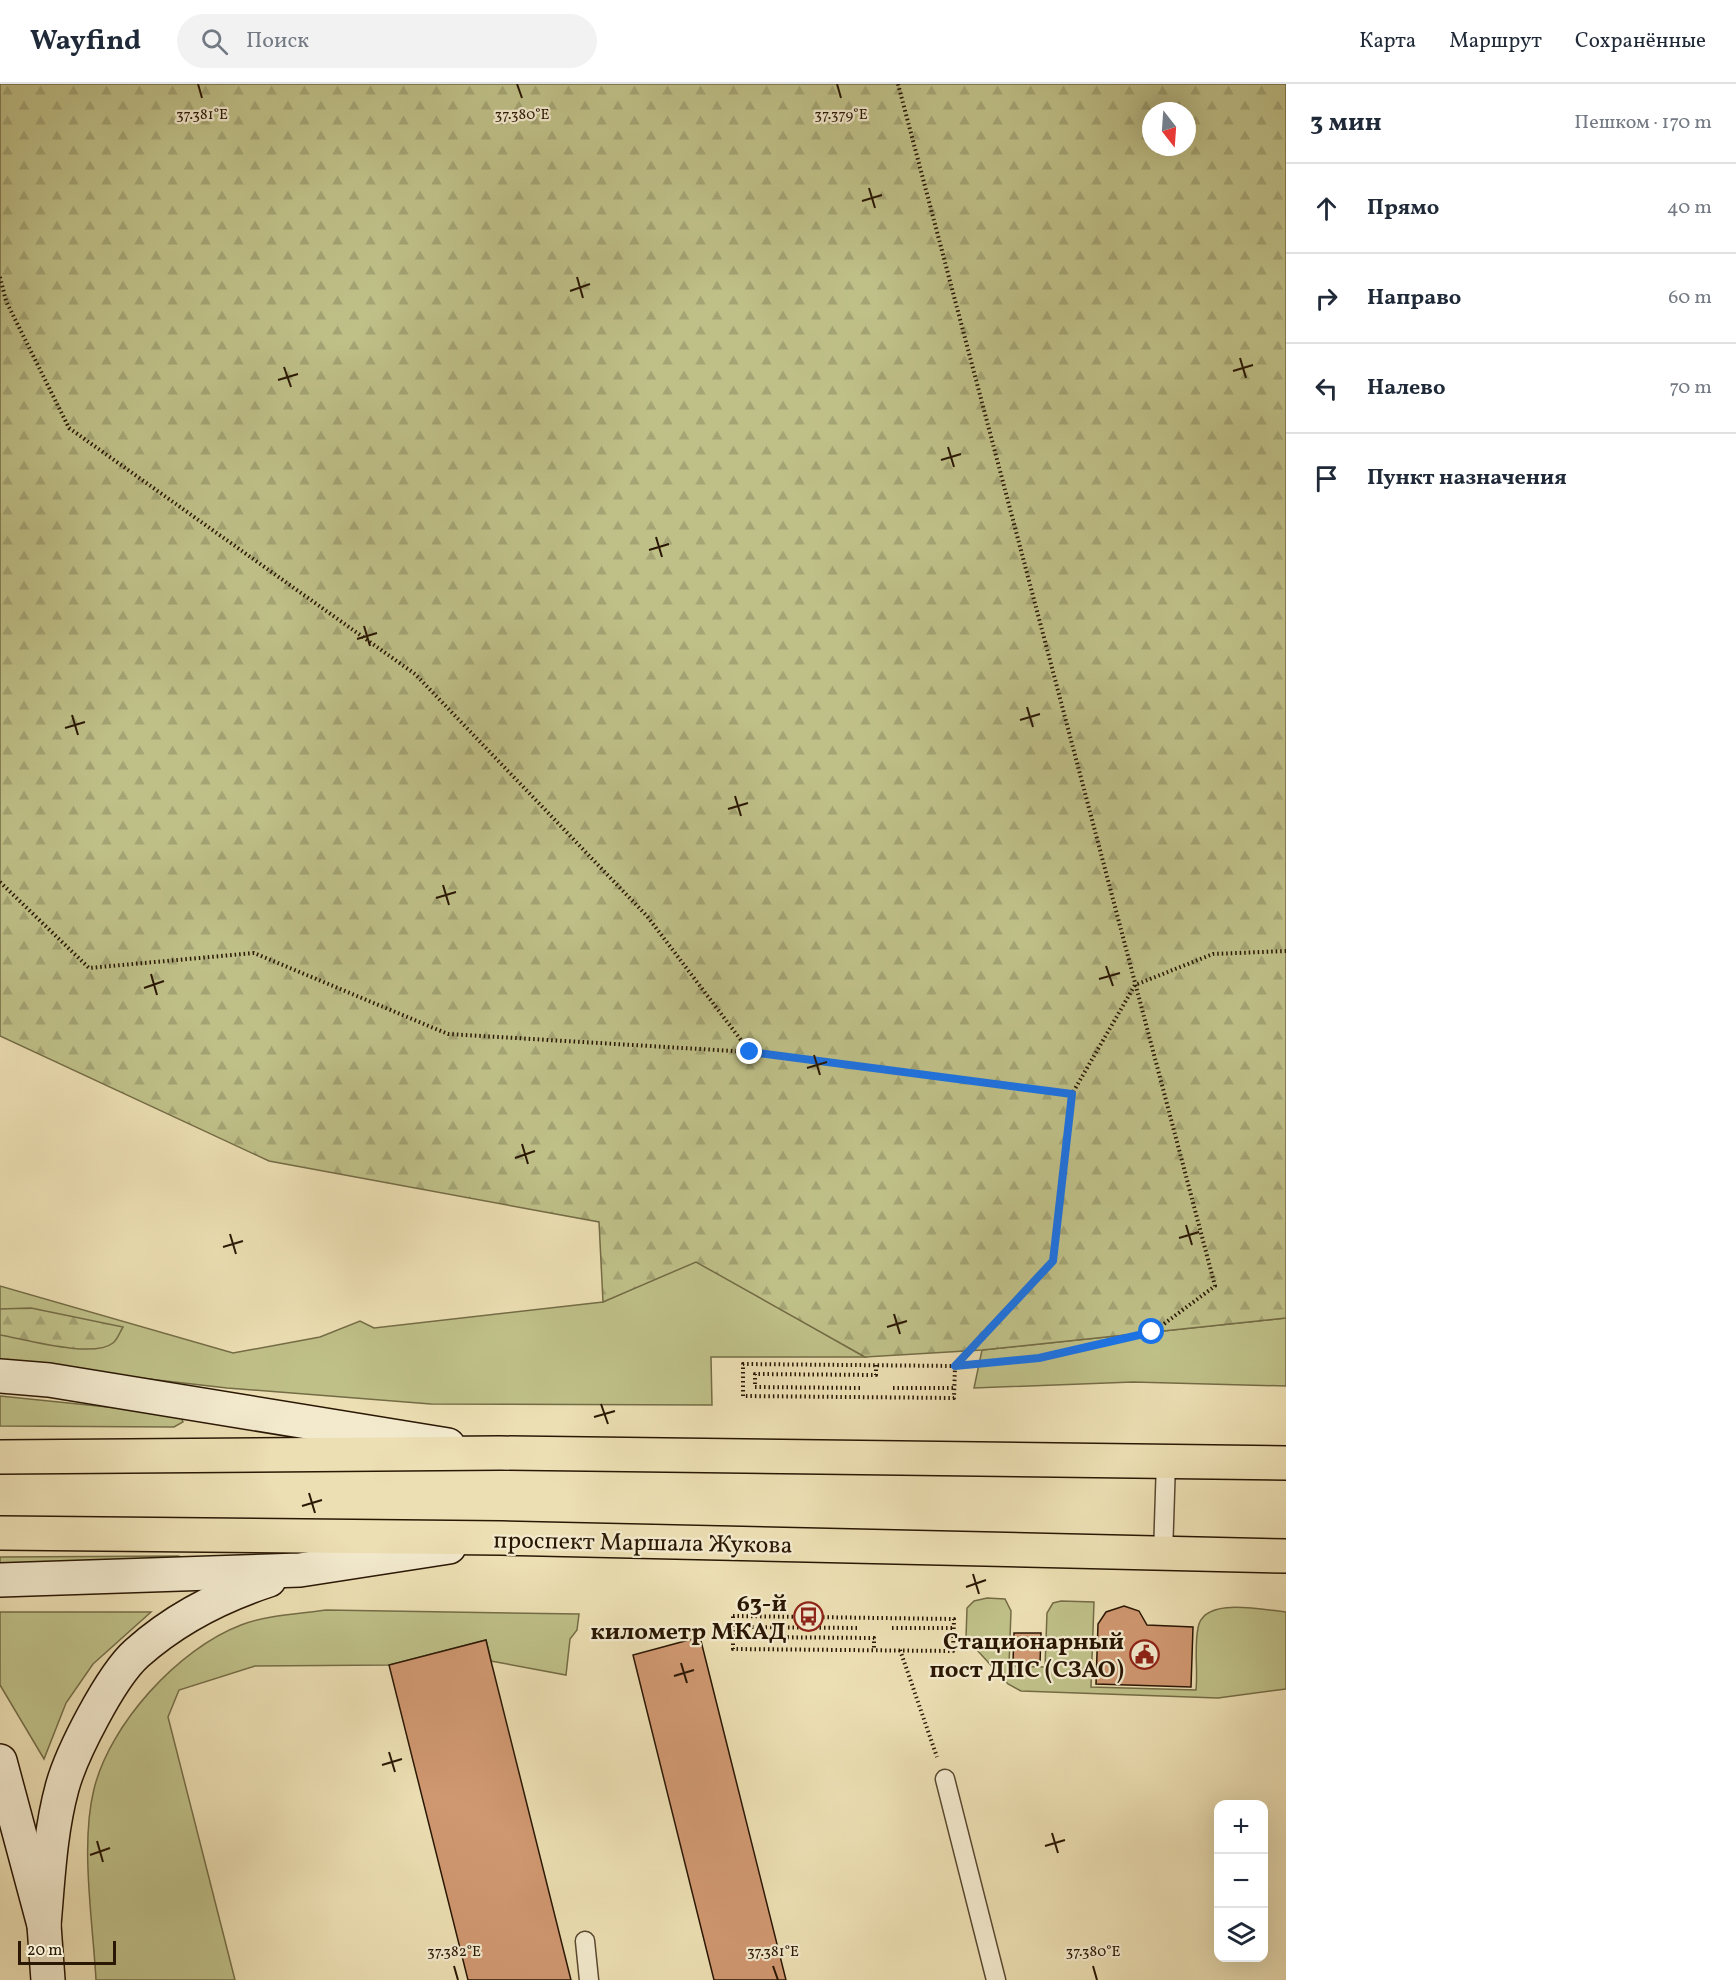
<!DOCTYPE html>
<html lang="ru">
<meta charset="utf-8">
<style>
:root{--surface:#fff;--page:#f2f2f3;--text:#1f2937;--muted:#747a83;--line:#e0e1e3}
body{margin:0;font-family:Vollkorn,serif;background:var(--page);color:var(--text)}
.controls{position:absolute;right:18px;bottom:18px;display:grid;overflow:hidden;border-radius:12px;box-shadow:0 6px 24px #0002}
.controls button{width:54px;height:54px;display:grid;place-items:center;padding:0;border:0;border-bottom:2px solid var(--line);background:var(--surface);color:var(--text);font:30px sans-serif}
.compass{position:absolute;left:1142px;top:18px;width:54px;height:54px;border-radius:50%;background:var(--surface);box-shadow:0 6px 24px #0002;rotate:163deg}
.scale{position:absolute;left:18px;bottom:15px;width:98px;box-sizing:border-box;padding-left:6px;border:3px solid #2a1704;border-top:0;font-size:16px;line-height:21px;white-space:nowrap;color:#2a1704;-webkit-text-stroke:4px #f3eace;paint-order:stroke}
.stop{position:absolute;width:18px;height:18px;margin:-14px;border:4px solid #1a73e8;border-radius:50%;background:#fff}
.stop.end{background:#1a73e8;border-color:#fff;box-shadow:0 2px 6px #0008}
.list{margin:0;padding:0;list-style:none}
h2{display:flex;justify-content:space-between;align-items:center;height:78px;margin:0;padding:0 24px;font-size:26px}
h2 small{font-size:20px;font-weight:400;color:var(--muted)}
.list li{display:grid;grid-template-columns:39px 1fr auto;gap:18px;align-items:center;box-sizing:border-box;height:90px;padding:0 24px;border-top:2px solid var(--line)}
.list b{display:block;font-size:22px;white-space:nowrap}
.list em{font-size:20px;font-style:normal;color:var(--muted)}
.icon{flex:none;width:33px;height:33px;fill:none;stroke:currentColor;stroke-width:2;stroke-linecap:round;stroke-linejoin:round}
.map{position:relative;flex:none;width:1286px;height:1896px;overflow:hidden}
header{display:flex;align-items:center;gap:36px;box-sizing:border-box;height:84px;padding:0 30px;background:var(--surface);border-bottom:2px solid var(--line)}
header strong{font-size:28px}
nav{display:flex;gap:33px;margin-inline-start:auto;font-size:21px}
.search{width:420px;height:54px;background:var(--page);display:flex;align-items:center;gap:15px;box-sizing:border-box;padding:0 21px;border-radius:33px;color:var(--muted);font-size:22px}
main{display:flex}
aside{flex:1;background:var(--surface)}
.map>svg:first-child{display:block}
.grass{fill:#bfc088;stroke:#746c46;stroke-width:1.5}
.forest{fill:url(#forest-firs);stroke:#746c46;stroke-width:1.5;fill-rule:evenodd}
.building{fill:#d09871;stroke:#2a1704;stroke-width:1.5}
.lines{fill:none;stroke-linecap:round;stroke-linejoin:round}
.lane-casing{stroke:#5a4930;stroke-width:21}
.secondary-casing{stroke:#2a1704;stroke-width:36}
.primary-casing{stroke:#2a1704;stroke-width:36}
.path{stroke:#2a1704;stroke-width:4;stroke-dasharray:1.5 3;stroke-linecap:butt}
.lane{stroke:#f3eace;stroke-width:18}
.secondary{stroke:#f3eace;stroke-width:33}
.primary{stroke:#ecdfb3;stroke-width:33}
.route{stroke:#1a73e8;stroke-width:8}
.ticks{fill:none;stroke:#2a1704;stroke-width:2}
.labels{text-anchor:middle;stroke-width:4.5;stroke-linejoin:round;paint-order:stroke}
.street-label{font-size:24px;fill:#2a1704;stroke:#f3eace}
.poi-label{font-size:24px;font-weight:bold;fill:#2a1704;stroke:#f3eace;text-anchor:end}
.ticks-label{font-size:15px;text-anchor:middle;fill:#2a1704;stroke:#f3eace;stroke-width:4.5;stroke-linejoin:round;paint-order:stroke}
</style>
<header>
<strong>Wayfind</strong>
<div class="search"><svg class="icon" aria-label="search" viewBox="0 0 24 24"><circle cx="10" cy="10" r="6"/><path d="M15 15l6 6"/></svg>Поиск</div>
<nav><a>Карта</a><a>Маршрут</a><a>Сохранённые</a></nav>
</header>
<main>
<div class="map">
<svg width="1286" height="1896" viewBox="0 0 1286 1896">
<defs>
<pattern id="forest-firs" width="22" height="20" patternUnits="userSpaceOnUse" patternTransform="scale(1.5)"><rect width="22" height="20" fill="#bfc088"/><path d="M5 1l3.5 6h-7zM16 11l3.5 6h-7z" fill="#a4a474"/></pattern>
</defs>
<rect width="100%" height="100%" fill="#ecdfb3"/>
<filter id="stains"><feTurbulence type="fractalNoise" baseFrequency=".00333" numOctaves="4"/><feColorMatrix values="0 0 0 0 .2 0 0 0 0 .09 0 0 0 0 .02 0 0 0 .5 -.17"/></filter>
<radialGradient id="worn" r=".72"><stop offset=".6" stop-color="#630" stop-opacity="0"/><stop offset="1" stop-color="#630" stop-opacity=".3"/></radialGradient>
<g class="grass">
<polygon points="696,1177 865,1273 711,1273 712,1321 431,1320 227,1304 0,1278 0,1202 233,1269 320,1253 360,1237 374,1244 603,1218"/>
<polygon points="1286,1234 1286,1302 1133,1298 974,1304 982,1266"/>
<polygon points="0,1312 176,1330 181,1333 183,1338 174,1343 0,1342"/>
<polygon points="178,1472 185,1474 0,1486 0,1473"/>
<path d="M 987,1514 L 1005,1515 L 1011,1527 L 1009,1582 L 1045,1583 L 1047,1529 L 1053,1519 L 1061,1517 L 1094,1518 L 1091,1603 L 1196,1606 C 1198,1586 1194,1564 1198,1544 C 1203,1512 1262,1526 1286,1528 L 1286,1605 L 1218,1614 L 1021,1607 L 1008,1600 L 966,1554 L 967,1524 L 974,1517 Z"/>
<path d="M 326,1526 L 579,1530 L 577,1546 L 570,1555 L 566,1591 L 491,1577 L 486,1556 L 389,1581 L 255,1582 L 179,1606 L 168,1633 L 235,1896 L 96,1896 C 93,1839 80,1761 94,1705 C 110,1640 178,1565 241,1541 C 267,1531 298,1530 326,1526 Z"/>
<polygon points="0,1528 151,1528 93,1580 66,1619 44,1675 0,1601"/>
</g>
<g class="forest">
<path d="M 0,0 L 1286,0 L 1286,1234 L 982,1266 L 865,1273 L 696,1178 L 603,1218 L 599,1138 L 269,1077 L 0,952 ZM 1151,27 L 1187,27 L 1187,63 L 1151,63 Z"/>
<path d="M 31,1224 L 123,1243 C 120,1248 117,1256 113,1259 C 93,1275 24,1255 0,1251 L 0,1225 Z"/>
</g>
<g class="building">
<polygon points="1124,1522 1139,1527 1147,1541 1193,1543 1191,1603 1096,1600 1098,1540 1106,1528"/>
<polygon points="1014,1549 1041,1549 1040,1579 1013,1578"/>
<polygon points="700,1553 786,1896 714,1896 633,1571"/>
<polygon points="486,1556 491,1577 571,1896 468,1896 389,1581"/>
</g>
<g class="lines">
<defs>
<g id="lane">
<polyline points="1163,1470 1166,1378"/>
<polyline points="945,1695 996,1896"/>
<polyline points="585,1857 589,1896"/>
</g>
<g id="secondary">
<polyline points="0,1292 49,1296 448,1361"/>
<polyline points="0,1496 300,1486 449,1463"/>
<polyline points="0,1677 44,1841 48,1896"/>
<path d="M 44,1841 C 48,1796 50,1748 62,1704 C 71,1670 111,1592 137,1569 C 175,1535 220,1512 269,1496"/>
</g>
<g id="primary">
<polyline points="0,1373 500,1369 1286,1379"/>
<polyline points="0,1449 501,1454 1286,1472"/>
</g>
</defs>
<use href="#lane" class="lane-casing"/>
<use href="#secondary" class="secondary-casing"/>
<use href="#primary" class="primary-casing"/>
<g class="path">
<polyline points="898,0 1215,1202 1153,1248 1039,1274 955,1282 743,1280 743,1312 954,1314 955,1282 1053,1177 1072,1010"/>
<polyline points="0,193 6,217 69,344 415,590 647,832 750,968"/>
<polyline points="0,798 89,884 254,869 448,950 750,968 1072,1010 1135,901 1213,870 1286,867"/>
<polyline points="860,1304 755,1303 755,1290 876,1291 876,1281"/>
<polyline points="893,1304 955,1304"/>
<polygon points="733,1532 954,1535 953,1567 733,1565"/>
<polyline points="857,1544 744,1543 744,1553 874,1554 874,1566"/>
<polyline points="892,1544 954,1544"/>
<polyline points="900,1566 937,1673"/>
</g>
<use href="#lane" class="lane"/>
<use href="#secondary" class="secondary"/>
<use href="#primary" class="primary"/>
</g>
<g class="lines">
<polyline class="route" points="750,968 1072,1010 1053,1177 955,1282 1039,1274 1152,1248"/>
</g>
<path class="ticks" d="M 198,0 L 202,14M 517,0 L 522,14M 837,0 L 841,14M 869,104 L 875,124M 862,117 L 882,111M 577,193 L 583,214M 570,207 L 590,200M 1240,274 L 1246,294M 284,283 L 291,303M 1233,287 L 1253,281M 278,296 L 298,290M 948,363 L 954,383M 941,376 L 961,370M 656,453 L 662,473M 649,466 L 669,460M 364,542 L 370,562M 357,555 L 377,549M 1027,623 L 1033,643M 72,631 L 78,651M 1020,636 L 1040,630M 65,644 L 85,638M 735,712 L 741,732M 728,725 L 748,719M 443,801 L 449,821M 436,814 L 456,808M 1106,882 L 1113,902M 151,890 L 157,911M 1099,895 L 1120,889M 144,904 L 164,897M 814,971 L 820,991M 807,984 L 827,978M 522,1060 L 528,1080M 515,1074 L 535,1067M 1186,1141 L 1192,1161M 230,1150 L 236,1170M 1179,1154 L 1199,1148M 223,1163 L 243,1157M 894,1230 L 900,1250M 887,1243 L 907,1237M 601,1320 L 608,1340M 594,1333 L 615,1327M 309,1409 L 315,1429M 302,1422 L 322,1416M 973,1490 L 979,1510M 966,1503 L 986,1496M 681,1579 L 687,1599M 674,1592 L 694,1586M 389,1668 L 395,1688M 382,1681 L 402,1675M 1052,1749 L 1058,1769M 97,1757 L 103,1778M 1045,1762 L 1065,1756M 90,1771 L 110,1764M 454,1882 L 458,1896M 773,1882 L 778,1896M 1093,1882 L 1097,1896"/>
<defs>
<symbol id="bus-ring" viewBox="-11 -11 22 22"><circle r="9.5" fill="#f3eace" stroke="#8f2418" stroke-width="1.5"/><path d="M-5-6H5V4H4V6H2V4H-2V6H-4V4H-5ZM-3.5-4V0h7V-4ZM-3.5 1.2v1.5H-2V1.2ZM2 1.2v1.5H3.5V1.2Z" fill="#8f2418"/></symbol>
<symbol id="civic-ring" viewBox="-11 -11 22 22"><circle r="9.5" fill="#f3eace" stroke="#8f2418" stroke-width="1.5"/><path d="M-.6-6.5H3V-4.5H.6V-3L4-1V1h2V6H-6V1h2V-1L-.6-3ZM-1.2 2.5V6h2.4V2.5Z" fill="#8f2418"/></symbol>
</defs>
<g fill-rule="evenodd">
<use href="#bus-ring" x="792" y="1516" width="33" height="33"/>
<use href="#civic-ring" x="1128" y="1554" width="33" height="33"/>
</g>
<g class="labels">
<g class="street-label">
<text transform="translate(643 1458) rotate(1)" y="8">проспект Маршала Жукова</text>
</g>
<g class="poi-label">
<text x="787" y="1527">63-й<tspan x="787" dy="28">километр МКАД</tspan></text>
<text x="1124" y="1565">Стационарный<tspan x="1124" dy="28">пост ДПС (СЗАО)</tspan></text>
</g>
</g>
<g class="ticks-label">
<text x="202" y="35">37.381°E</text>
<text x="522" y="35">37.380°E</text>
<text x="841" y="35">37.379°E</text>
<text x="454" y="1872">37.382°E</text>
<text x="773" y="1872">37.381°E</text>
<text x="1093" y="1872">37.380°E</text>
</g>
<rect width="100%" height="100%" filter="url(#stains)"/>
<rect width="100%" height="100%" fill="url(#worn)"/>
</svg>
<div class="controls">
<button>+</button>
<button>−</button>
<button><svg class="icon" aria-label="layers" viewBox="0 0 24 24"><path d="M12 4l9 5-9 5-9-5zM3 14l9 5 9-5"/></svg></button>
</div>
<svg class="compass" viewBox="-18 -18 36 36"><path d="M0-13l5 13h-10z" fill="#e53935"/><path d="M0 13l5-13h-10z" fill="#747a83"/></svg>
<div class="scale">20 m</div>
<div class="stop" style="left:1152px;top:1248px"></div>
<div class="stop end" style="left:750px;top:968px"></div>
</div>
<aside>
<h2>3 мин<small>Пешком · 170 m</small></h2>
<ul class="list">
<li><svg class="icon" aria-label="ahead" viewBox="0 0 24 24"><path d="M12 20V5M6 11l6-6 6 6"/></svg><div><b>Прямо</b></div><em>40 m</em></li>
<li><svg class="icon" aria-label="right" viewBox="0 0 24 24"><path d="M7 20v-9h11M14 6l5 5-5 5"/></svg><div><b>Направо</b></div><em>60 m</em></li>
<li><svg class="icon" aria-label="left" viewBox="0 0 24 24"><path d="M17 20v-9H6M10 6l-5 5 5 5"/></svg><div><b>Налево</b></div><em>70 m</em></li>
<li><svg class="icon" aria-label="arrive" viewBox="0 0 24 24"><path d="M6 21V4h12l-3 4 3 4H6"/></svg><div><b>Пункт назначения</b></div></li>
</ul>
</aside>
</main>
